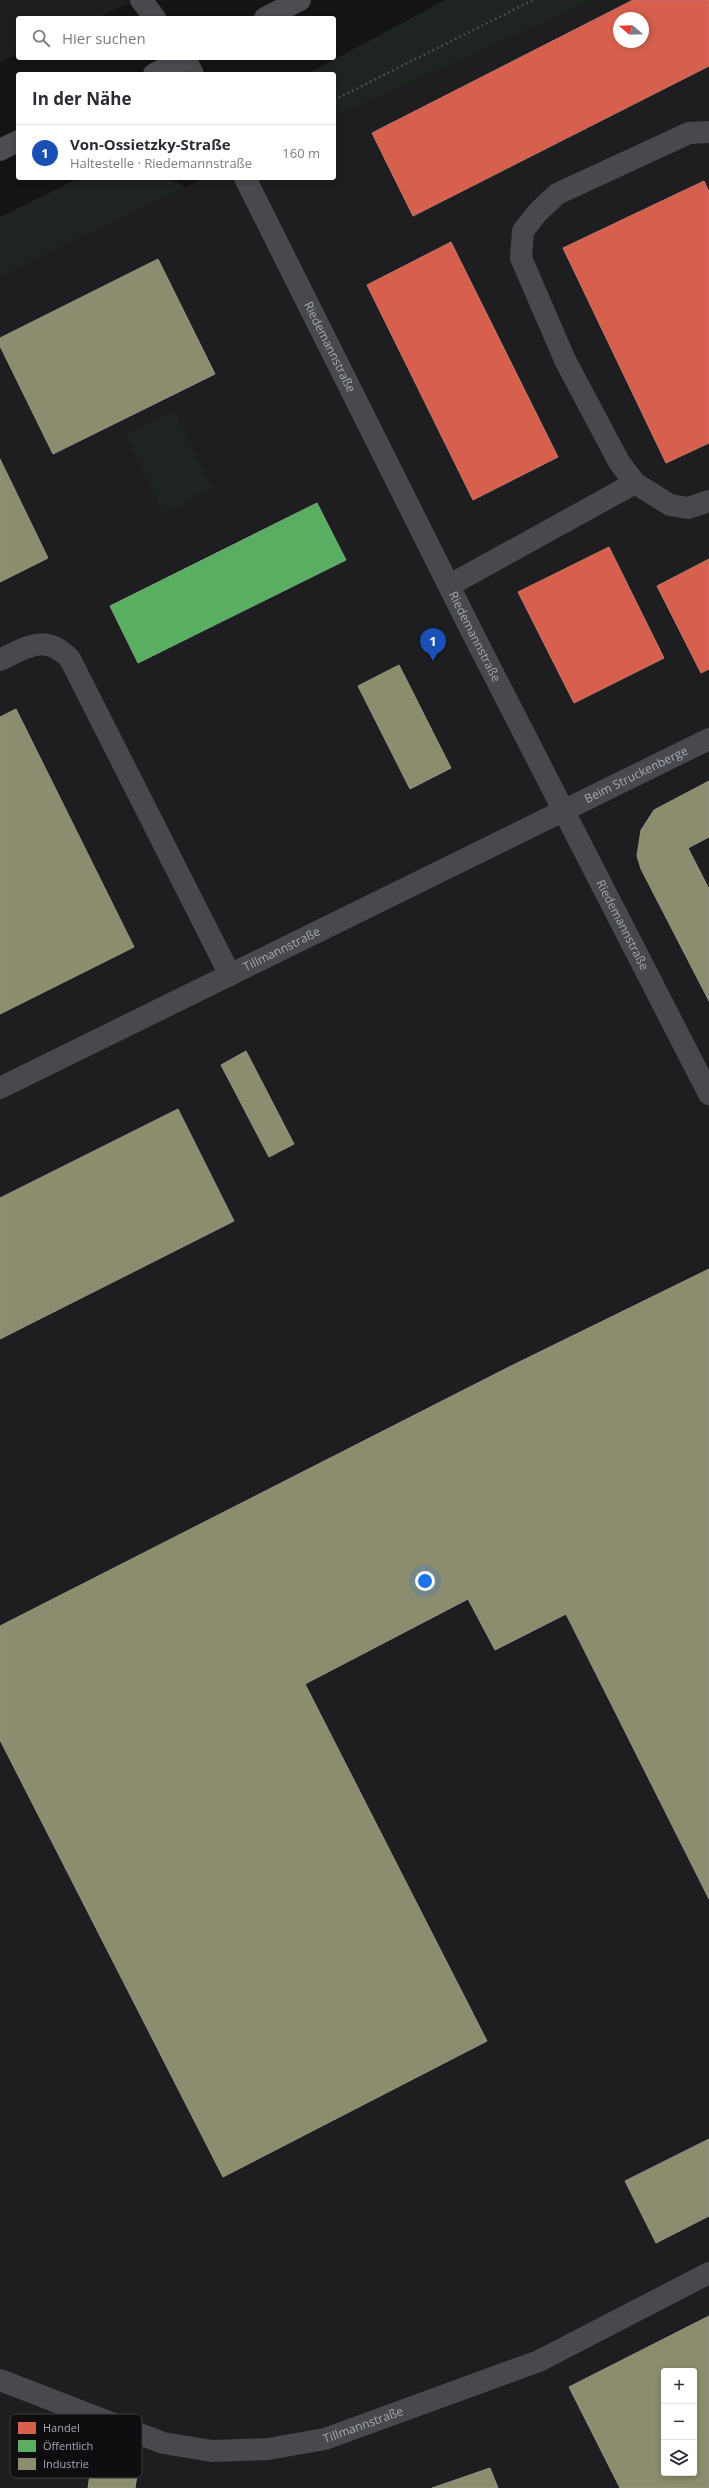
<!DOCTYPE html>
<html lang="de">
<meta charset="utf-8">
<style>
:root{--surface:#fff;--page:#f7f7f7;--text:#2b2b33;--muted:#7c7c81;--line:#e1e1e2;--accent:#72757d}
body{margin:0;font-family:"Open Sans",sans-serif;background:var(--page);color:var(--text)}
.controls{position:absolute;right:12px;bottom:12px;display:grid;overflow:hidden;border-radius:4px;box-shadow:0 2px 6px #0003}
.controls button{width:36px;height:36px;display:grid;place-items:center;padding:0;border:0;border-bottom:1px solid var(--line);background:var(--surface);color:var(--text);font:20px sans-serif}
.compass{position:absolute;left:613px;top:12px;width:36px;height:36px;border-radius:50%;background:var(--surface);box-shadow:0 2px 6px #0003;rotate:289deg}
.you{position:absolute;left:425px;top:1581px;width:14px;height:14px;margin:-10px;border:3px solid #fff;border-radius:50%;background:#1a73e8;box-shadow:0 0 0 6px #1a73e833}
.badge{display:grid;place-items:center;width:26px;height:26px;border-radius:50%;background:var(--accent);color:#fff;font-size:13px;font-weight:700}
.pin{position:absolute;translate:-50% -33px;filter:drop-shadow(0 1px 2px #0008)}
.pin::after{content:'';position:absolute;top:21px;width:14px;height:12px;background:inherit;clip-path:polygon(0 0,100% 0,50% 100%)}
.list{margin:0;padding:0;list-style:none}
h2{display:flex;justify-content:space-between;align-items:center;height:52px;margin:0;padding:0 16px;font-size:17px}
h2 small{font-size:13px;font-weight:400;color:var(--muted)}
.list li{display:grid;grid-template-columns:26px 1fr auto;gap:12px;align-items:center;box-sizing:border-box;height:56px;padding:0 16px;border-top:1px solid var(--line)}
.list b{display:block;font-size:15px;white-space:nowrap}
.list p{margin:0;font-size:13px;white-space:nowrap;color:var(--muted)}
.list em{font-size:13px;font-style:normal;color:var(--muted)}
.icon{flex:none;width:22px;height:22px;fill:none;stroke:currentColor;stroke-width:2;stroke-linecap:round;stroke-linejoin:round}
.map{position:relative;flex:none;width:709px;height:2488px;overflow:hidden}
.search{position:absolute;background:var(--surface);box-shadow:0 2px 6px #0003;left:16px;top:16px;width:320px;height:44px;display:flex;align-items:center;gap:10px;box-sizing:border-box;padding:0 14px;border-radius:4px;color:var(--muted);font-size:15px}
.panel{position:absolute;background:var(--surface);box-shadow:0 2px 6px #0003;left:16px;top:72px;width:320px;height:108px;border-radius:4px}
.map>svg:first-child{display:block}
.built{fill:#1e1e20;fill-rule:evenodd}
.green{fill:#1e241f}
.shops{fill:#d6604d;stroke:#c7766c;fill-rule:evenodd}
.public{fill:#5aae61;stroke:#70ac7a}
.industry{fill:#8c8c6e;stroke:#949583;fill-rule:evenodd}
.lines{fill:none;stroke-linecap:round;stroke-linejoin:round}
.path{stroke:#4a4b4e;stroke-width:2.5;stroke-dasharray:2 3;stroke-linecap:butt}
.lane{stroke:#48494c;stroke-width:22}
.street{stroke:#48494c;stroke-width:22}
.secondary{stroke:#4c4d50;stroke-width:22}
.labels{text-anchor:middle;stroke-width:4;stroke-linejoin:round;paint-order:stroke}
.street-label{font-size:12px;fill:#a5a9b5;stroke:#0e0e10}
.key{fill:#0e0e10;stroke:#3b3c42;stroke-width:1}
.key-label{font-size:11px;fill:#a5a9b5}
</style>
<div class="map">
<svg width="709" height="2488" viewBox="0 0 709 2488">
<rect width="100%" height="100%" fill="#141414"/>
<g class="built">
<polygon points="0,0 136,0 97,18 18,18 18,54 0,62"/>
<path d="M 593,0 L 709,0 L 709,2488 L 0,2488 L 0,277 L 204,178 L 334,178 L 334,117 ZM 619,18 L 643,18 L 643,42 L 619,42 ZM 664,2371 L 694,2371 L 694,2473 L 664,2473 Z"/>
</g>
<g class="green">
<polygon points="445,0 593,0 334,117 334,74 307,74"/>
<polygon points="79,178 168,178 185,187 0,277 0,217"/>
<polygon points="175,411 212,488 163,513 125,435"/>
</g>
<g class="shops">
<path d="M 633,0 L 709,0 L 709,66 L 413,216 L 372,133 ZM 619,18 L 643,18 L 643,42 L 619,42 Z"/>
<polygon points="704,181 709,192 709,443 666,463 563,248"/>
<polygon points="451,242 558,457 473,500 367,285"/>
<polygon points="609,547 664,658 574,703 518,592"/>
<polygon points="709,559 709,669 701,673 657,586"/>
</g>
<polygon class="public" points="317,503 346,560 138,663 110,606"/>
<g class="industry">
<polygon points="158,259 215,374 53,454 0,346 0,338"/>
<polygon points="0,459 48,558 0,582"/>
<polygon points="399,665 451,768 410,789 358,686"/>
<polygon points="16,709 134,947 0,1014 0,717"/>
<polygon points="709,781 709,837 688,848 709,889 709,1001 641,869 637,856 641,830 654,810"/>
<polygon points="246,1051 294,1144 269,1157 221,1065"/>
<polygon points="178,1109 234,1221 0,1339 0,1198"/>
<polygon points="709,1269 709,1899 566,1614 495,1650 468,1599 305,1684 487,2041 223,2177 0,1740 0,1626 509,1367"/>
<polygon points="709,2139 709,2216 656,2243 625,2181"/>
<path d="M 709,2316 L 709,2488 L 620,2488 L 569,2387 ZM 664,2371 L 694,2371 L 694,2473 L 664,2473 Z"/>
<polygon points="92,2460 137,2475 135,2488 88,2488"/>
<polygon points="490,2468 498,2488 432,2488"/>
</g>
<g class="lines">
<polyline class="path" points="334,100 533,0"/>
<g class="lane">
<polyline points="709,132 689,133 557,194 537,213 523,231 521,258 565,360 619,462 635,483 670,505 688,508 709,501"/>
<polyline points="450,585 635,483"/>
<path d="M 0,660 C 27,647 45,633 70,659 L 230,975"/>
</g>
<g class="street">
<polyline points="141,0 155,18"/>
<polyline points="185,58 193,74"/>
<path id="s1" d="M 245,178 L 473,634 L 709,1094"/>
<path id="s2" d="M 0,1088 L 709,739"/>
<path id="s3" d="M 0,2380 L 163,2443 L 212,2451 L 268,2449 L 325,2439 L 539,2361 L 709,2273"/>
</g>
<g class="secondary">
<polyline points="265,18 300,0"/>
<polyline points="154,74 186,58"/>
<polyline points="0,150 18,141"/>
</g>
</g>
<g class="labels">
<g class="street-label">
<text dy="4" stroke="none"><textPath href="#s1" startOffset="189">Riedemannstraße</textPath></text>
<text dy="4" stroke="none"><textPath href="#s1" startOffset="513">Riedemannstraße</textPath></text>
<text dy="4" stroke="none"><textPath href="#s2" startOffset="709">Beim Struckenberge</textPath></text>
<text dy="4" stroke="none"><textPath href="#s1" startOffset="837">Riedemannstraße</textPath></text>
<text dy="4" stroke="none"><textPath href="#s2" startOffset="314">Tillmannstraße</textPath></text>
<text dy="4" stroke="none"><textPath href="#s3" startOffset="379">Tillmannstraße</textPath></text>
</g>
</g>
<rect x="10" y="2414" width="132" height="64" rx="6" class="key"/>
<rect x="18" y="2422" width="18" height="12" fill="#d6604d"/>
<rect x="18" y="2440" width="18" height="12" fill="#5aae61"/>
<rect x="18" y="2458" width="18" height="12" fill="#8c8c6e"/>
<g class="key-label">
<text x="43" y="2432">Handel</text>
<text x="43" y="2450">Öffentlich</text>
<text x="43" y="2468">Industrie</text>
</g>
</svg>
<div class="controls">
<button>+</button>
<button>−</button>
<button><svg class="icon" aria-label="layers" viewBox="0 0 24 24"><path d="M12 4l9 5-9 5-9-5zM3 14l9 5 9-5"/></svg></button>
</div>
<svg class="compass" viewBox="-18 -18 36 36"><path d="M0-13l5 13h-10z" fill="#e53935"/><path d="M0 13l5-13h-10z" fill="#7c7c81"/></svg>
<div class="you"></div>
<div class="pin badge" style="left:433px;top:661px;background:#1a4fb4">1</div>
<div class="search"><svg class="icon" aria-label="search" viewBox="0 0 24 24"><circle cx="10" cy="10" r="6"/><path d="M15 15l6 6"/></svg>Hier suchen</div>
<section class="panel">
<h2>In der Nähe<small></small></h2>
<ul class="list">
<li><span class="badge" style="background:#1a4fb4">1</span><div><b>Von-Ossietzky-Straße</b><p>Haltestelle · Riedemannstraße</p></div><em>160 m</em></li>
</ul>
</section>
</div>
